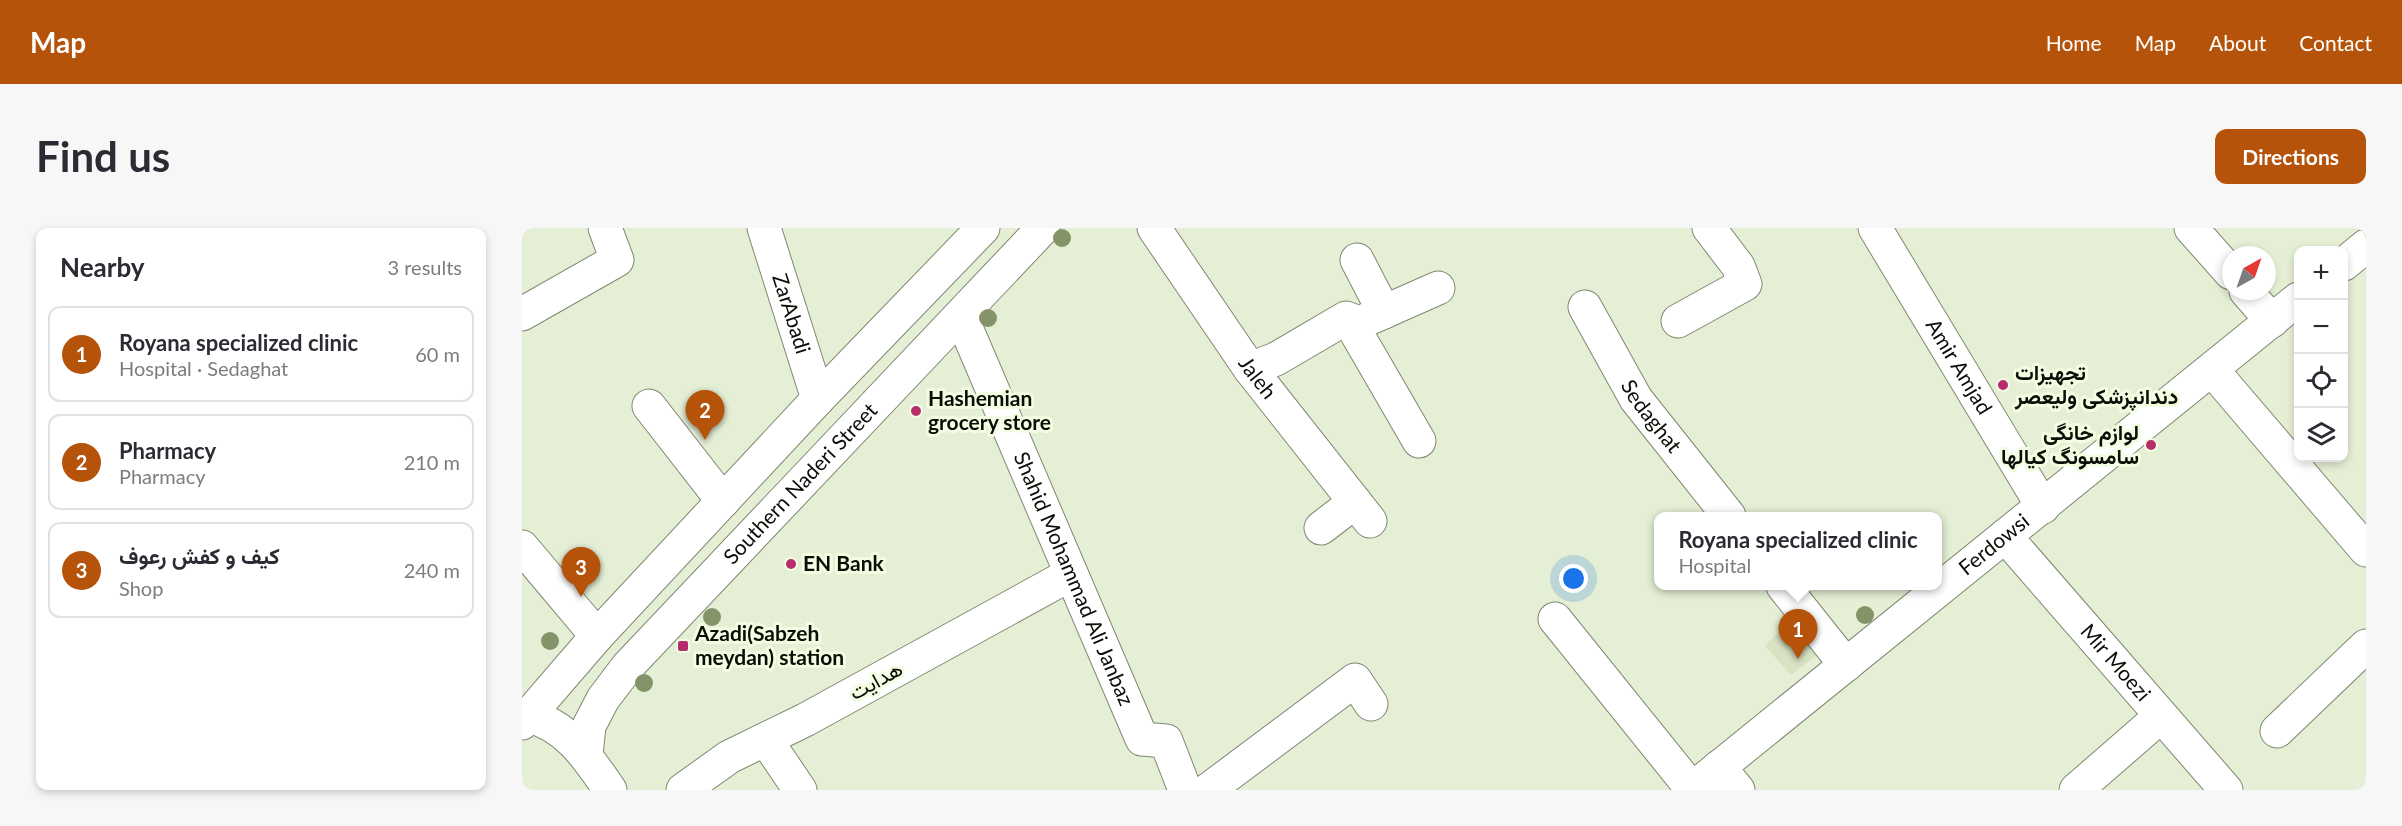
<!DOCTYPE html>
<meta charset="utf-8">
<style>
:root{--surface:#fff;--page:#f7f7f7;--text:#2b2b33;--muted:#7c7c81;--line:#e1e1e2;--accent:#b45309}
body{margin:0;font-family:Lato,Vazirmatn,sans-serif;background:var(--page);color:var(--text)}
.controls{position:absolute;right:18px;top:18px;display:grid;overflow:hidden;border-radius:12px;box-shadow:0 3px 9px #0003}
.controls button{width:54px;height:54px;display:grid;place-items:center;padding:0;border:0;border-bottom:2px solid var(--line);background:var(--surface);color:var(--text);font:30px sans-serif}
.compass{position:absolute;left:1700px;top:18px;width:54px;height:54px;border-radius:50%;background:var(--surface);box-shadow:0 3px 9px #0003;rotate:40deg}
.you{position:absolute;left:1052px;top:351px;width:21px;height:21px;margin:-15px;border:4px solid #fff;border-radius:50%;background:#1a73e8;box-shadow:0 0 0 9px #1a73e833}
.badge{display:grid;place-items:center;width:39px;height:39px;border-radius:50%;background:var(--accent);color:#fff;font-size:20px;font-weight:700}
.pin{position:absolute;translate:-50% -50px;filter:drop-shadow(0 2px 3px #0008)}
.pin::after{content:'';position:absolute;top:32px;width:21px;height:18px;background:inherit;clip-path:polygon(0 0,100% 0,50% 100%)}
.popup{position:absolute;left:1132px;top:284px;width:288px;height:78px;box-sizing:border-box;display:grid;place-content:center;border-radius:12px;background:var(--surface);filter:drop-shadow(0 2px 4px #0005);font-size:20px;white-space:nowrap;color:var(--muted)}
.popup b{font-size:22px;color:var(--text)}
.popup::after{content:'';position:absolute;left:50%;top:100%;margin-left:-12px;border:12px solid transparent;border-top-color:var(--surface)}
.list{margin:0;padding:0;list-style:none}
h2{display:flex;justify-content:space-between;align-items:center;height:78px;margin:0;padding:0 24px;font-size:26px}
h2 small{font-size:20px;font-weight:400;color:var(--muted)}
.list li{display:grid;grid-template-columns:39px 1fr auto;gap:18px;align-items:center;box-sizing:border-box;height:96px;margin:0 12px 12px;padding:0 12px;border:2px solid var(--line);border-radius:12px}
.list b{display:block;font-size:22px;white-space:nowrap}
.list p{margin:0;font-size:20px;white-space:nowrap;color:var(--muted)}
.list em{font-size:20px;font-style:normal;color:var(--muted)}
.icon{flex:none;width:33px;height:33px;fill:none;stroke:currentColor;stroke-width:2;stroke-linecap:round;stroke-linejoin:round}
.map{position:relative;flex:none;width:1844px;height:562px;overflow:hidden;border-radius:12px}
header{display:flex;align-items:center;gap:36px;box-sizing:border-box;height:84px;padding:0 30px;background:var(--accent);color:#fff}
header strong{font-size:28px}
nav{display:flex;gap:33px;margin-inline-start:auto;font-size:21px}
.intro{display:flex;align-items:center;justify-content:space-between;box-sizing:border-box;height:144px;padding:0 36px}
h1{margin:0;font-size:42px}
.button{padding:15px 27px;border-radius:12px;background:var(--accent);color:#fff;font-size:21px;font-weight:700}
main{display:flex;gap:36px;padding:0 36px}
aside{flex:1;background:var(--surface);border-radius:12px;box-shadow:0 3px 9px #0003}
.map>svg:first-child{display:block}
.built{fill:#d7e3c2}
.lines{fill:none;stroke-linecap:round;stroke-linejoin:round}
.minor-casing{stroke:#7f8870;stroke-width:35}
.major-casing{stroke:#7f8870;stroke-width:35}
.minor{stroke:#fff;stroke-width:33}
.major{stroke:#fff;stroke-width:33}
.tree{fill:#859368}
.poi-dot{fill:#b72d6b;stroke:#f2fde2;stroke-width:2}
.labels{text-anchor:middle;stroke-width:6;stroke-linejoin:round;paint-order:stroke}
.street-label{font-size:21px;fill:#0a0e06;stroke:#f2fde2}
.poi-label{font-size:21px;font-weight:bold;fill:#0a0e06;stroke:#f2fde2;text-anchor:start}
</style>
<header>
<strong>Map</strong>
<nav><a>Home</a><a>Map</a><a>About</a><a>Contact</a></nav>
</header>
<div class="intro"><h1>Find us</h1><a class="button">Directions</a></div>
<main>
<aside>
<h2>Nearby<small>3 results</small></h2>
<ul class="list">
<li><span class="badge">1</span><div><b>Royana specialized clinic</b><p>Hospital · Sedaghat</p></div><em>60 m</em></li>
<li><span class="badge">2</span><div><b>Pharmacy</b><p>Pharmacy</p></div><em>210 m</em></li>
<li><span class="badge">3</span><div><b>کیف و کفش رعوف</b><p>Shop</p></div><em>240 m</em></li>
</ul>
</aside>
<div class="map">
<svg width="1844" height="562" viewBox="0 0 1844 562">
<rect width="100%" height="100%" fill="#e5efd5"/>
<polygon class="built" points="1270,390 1295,427 1269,447 1243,418"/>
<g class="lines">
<defs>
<g id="minor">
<path id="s1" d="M 242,0 L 296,171"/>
<path id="s2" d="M 632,0 L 728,141 L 848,293"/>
<path id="s3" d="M 1353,0 L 1521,279"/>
<polyline points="1669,0 1709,45"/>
<polyline points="835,32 862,84"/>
<polyline points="1724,63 1750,93"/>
<path id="s4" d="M 1063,79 L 1114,171 L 1207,288"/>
<polyline points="0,86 95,32 83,0"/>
<path id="s5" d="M 439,88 L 620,511 L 644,513 L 663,562"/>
<polyline points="1156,93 1223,56 1216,38 1187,0"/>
<polyline points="837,95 835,106 897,213"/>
<polyline points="728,141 754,131 824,90 837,95 916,60"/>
<polyline points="1691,143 1844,322"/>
<polyline points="127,178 201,273"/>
<polyline points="799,300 833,274"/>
<path id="s6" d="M 1483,308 L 1704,562"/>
<polyline points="0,319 75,408"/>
<polyline points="1261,358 1324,437"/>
<polyline points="1033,391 1170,561"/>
<polyline points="1755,503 1844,418"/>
<polyline points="244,512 278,562"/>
<polyline points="1197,539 1216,562"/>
<polyline points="161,562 207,529 283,492 549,346"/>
<polyline points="686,562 833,452 849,476"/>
<polyline points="1554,562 1639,488"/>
</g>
<g id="major">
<polyline points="1822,36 1844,18"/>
<path d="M 7,488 C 46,498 66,530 88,562"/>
<polyline points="0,495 75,408 296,171 461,0"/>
<path id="s7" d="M 64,527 L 67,498 L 81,471 L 106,438 L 521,0"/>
<path id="s8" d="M 1169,562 L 1776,71"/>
</g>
</defs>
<use href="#minor" class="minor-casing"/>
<use href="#major" class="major-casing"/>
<use href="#minor" class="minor"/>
<use href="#major" class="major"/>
</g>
<g class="tree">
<circle cx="540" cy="10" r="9"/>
<circle cx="466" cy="90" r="9"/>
<circle cx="1343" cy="387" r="9"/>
<circle cx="190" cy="389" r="9"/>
<circle cx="28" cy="413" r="9"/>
<circle cx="122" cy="455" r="9"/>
</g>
<g class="poi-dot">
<circle cx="1481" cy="157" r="6"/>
<circle cx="394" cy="183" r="6"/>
<circle cx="1629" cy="217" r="6"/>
<circle cx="269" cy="336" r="6"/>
<rect x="155" y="412" width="12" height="12" rx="3"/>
</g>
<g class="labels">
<g class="street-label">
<text dy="7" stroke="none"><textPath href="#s1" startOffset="90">ZarAbadi</textPath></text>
<text dy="7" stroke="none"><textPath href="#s3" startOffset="162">Amir Amjad</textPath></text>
<text dy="7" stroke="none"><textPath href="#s2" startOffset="182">Jaleh</textPath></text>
<text dy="7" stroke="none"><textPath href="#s4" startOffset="128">Sedaghat</textPath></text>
<text dy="7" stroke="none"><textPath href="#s7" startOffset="352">Southern Naderi Street</textPath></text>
<text dy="7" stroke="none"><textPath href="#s8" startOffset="390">Ferdowsi</textPath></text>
<text dy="7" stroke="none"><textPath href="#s5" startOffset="286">Shahid Mohammad Ali Janbaz</textPath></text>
<text dy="7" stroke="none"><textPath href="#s6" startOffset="168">Mir Moezi</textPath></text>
<text transform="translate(354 453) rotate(-29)" y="7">هدایت</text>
</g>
<g class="poi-label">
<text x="1493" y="152">تجهیزات<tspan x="1493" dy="24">دندانپزشکی ولیعصر</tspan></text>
<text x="406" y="178">Hashemian<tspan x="406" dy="24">grocery store</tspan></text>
<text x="1617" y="212" text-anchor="end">لوازم خانگی<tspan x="1617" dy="24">سامسونگ کیالها</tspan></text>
<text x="281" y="343">EN Bank</text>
<text x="173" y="413">Azadi(Sabzeh<tspan x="173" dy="24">meydan) station</tspan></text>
</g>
</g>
</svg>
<div class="controls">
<button>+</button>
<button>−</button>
<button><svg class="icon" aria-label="locate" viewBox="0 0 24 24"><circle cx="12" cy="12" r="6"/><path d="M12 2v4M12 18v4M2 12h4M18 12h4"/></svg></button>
<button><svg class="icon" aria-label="layers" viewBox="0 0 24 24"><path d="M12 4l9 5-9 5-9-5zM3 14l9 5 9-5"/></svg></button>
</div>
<svg class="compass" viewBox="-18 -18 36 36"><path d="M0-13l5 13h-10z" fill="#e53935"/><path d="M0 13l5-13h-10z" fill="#7c7c81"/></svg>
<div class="you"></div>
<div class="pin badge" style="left:1276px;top:431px">1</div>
<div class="popup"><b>Royana specialized clinic</b>Hospital</div>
<div class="pin badge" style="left:183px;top:212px">2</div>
<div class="pin badge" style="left:59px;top:369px">3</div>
</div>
</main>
